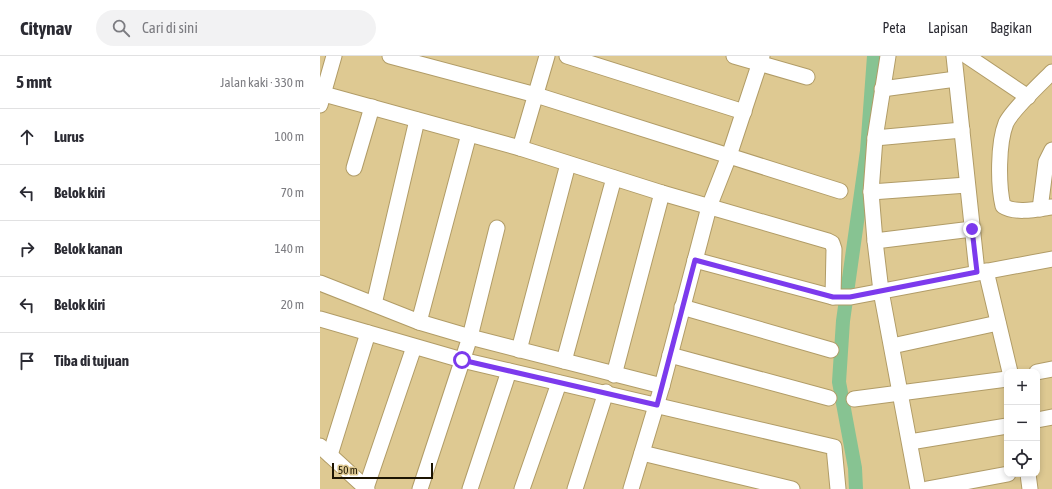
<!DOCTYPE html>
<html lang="id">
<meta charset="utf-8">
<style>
:root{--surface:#fff;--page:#f2f2f3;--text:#2b2b33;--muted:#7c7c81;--line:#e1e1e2}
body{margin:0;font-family:"Asap Condensed",sans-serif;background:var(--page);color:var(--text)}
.controls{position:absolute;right:12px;bottom:12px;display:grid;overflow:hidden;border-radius:8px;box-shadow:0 2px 6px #0003}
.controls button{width:36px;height:36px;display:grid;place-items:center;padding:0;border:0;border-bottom:1px solid var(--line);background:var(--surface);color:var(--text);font:20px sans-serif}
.scale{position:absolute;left:12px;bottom:10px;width:101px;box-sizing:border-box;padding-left:4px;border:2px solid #1c1401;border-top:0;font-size:11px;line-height:14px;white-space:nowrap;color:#1c1401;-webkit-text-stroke:3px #dec992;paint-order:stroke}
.stop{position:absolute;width:12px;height:12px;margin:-9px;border:3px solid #7c3aed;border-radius:50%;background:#fff}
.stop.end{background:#7c3aed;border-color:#fff;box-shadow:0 1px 4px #0008}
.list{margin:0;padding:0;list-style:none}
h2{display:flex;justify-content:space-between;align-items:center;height:52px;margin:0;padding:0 16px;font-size:17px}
h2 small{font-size:13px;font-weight:400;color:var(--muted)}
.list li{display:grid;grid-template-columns:26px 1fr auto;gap:12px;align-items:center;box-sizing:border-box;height:56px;padding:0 16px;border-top:1px solid var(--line)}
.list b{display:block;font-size:15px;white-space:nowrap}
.list em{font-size:13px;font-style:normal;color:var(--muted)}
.icon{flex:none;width:22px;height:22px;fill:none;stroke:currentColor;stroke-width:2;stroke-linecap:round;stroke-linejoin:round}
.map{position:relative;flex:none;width:732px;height:433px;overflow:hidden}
header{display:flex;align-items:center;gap:24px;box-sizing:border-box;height:56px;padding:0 20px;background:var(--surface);border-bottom:1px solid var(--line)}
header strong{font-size:19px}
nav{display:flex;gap:22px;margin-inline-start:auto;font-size:14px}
.search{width:280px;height:36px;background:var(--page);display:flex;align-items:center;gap:10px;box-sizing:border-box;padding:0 14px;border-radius:22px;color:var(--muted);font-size:15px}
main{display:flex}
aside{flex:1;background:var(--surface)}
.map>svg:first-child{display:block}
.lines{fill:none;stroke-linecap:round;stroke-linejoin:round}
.canal{stroke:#87c392;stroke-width:14}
.street-casing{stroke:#b19c67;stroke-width:17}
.street{stroke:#fff;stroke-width:15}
.route{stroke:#7c3aed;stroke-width:5}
</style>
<header>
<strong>Citynav</strong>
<div class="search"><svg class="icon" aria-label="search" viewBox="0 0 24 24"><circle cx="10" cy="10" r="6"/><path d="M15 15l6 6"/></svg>Cari di sini</div>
<nav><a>Peta</a><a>Lapisan</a><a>Bagikan</a></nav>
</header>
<main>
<aside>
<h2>5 mnt<small>Jalan kaki · 330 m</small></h2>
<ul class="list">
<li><svg class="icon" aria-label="ahead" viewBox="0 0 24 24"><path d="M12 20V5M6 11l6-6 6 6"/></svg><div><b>Lurus</b></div><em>100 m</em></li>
<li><svg class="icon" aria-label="left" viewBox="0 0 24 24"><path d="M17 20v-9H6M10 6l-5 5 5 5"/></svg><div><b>Belok kiri</b></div><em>70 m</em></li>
<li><svg class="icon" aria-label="right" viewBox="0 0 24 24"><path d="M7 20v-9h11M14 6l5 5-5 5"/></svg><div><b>Belok kanan</b></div><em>140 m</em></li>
<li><svg class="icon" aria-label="left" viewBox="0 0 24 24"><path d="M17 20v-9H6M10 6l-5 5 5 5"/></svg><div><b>Belok kiri</b></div><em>20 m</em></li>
<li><svg class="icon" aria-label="arrive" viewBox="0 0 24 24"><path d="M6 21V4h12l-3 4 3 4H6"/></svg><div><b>Tiba di tujuan</b></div></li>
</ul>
</aside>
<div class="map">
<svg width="732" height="433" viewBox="0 0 732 433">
<rect width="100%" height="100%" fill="#dec992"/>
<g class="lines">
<polyline class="canal" points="536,433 535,412 519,326 523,265 547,95 554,0"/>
<defs>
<g id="street">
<polyline points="70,0 216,39 520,135"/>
<polyline points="247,0 424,56"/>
<polyline points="414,0 487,21"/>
<polyline points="568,0 555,82 551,136 555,185 561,235 598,433"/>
<polyline points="634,0 657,216"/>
<polyline points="647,0 708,41"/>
<path d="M 732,16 C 721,27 692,54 686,67 C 678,87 678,129 683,150 C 695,158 718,153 732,151"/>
<polyline points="562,33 636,23"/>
<polyline points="0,37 200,92 342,137 508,185 512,187 514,193 513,241"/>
<polyline points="0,49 14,0"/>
<polyline points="555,82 642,74"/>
<polyline points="200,92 227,0"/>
<polyline points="34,112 52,51"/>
<polyline points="551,136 647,129"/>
<polyline points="720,153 726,106 732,94"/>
<polyline points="555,185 652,173"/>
<polyline points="375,204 513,241 531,241 732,203"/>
<polyline points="666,215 690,316"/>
<polyline points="0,227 99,266 150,281 342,330"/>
<polyline points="54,248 97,64"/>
<polyline points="362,251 511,294"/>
<polyline points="0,263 142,304 514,391 518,433"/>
<polyline points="99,266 149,78"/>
<polyline points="572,290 678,267"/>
<polyline points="199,294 248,108"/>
<polyline points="350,299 509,342"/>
<polyline points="244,305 294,122"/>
<polyline points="717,316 732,313"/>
<polyline points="294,319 342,137"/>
<polyline points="534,343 687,323"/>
<polyline points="717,364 732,361"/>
<polyline points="590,386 687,370"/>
<polyline points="0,390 47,433"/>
<polyline points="322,397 472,433"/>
<polyline points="10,399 48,277"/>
<polyline points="708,418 710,433"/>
<polyline points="46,432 94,291"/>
<polyline points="100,433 150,281 177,172"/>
<polyline points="150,433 189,315"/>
<polyline points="202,433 239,327"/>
<polyline points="255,433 286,336"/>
<polyline points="311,433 342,330 389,151 409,100 442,0"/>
<polyline points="607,433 688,418"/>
</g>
</defs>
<use href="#street" class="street-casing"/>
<use href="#street" class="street"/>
</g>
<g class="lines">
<polyline class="route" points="142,304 337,349 375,204 513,241 530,241 657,216 652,173"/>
</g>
</svg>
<div class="controls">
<button>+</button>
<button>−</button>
<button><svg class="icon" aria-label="locate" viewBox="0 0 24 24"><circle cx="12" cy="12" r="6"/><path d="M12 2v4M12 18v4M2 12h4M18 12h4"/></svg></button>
</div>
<div class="scale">50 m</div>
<div class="stop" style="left:142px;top:304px"></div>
<div class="stop end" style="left:652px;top:173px"></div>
</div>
</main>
